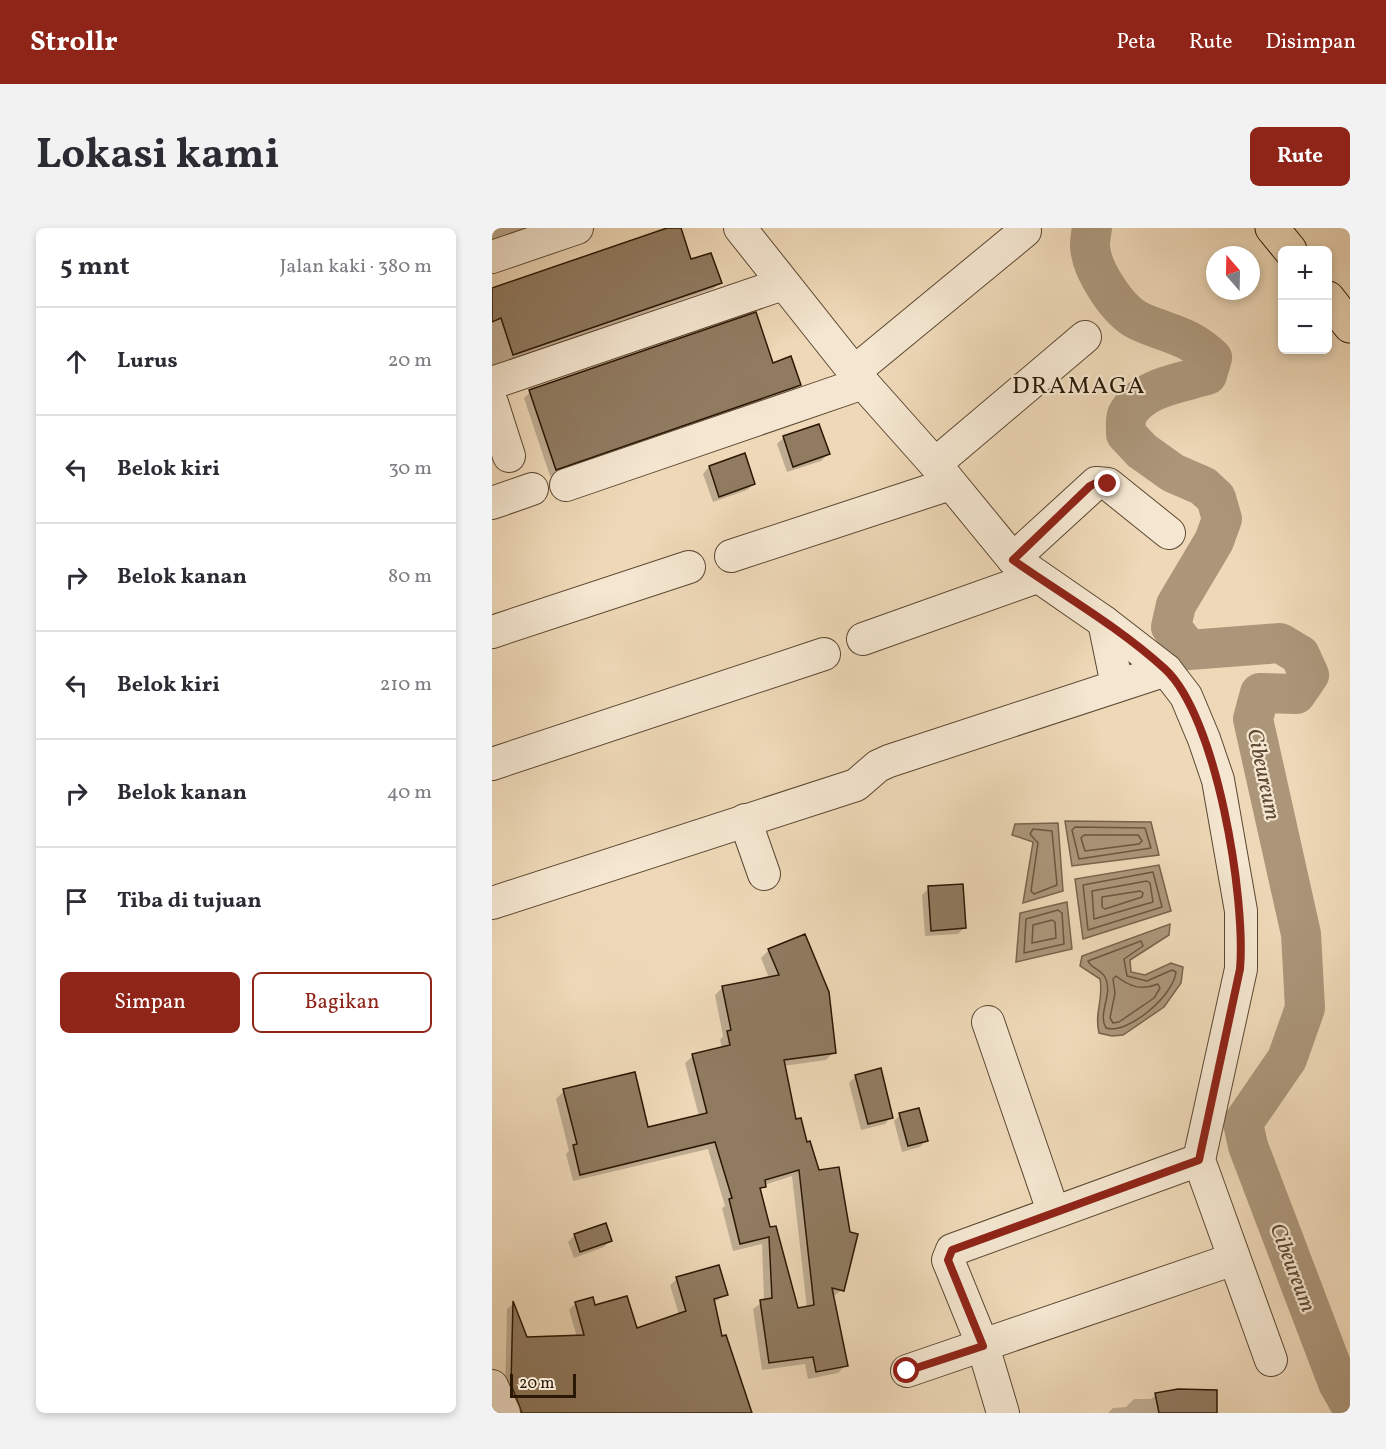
<!DOCTYPE html>
<html lang="id">
<meta charset="utf-8">
<style>
:root{--surface:#fff;--page:#f2f2f3;--text:#2b2b33;--muted:#7c7c81;--line:#e1e1e2;--accent:#8f2418}
body{margin:0;font-family:Vollkorn,serif;background:var(--page);color:var(--text)}
.controls{position:absolute;right:18px;top:18px;display:grid;overflow:hidden;border-radius:9px;box-shadow:0 3px 9px #0003}
.controls button{width:54px;height:54px;display:grid;place-items:center;padding:0;border:0;border-bottom:2px solid var(--line);background:var(--surface);color:var(--text);font:30px sans-serif}
.compass{position:absolute;left:714px;top:18px;width:54px;height:54px;border-radius:50%;background:var(--surface);box-shadow:0 3px 9px #0003;rotate:340deg}
.scale{position:absolute;left:18px;bottom:15px;width:66px;box-sizing:border-box;padding-left:6px;border:3px solid #2a1704;border-top:0;font-size:16px;line-height:21px;white-space:nowrap;color:#2a1704;-webkit-text-stroke:4px #f4e6d0;paint-order:stroke}
.stop{position:absolute;width:18px;height:18px;margin:-14px;border:4px solid #8f2418;border-radius:50%;background:#fff}
.stop.end{background:#8f2418;border-color:#fff;box-shadow:0 2px 6px #0008}
.list{margin:0;padding:0;list-style:none}
h2{display:flex;justify-content:space-between;align-items:center;height:78px;margin:0;padding:0 24px;font-size:26px}
h2 small{font-size:20px;font-weight:400;color:var(--muted)}
.list li{display:grid;grid-template-columns:39px 1fr auto;gap:18px;align-items:center;box-sizing:border-box;height:108px;padding:0 24px;border-top:2px solid var(--line)}
.list b{display:block;font-size:22px;white-space:nowrap}
.list em{font-size:20px;font-style:normal;color:var(--muted)}
.actions{display:flex;gap:12px;padding:18px 24px}
.actions a{flex:1;padding:14px 0;border:2px solid var(--accent);border-radius:9px;text-align:center;font-size:21px;color:var(--accent)}
.actions .main{background:var(--accent);color:#fff}
.icon{flex:none;width:33px;height:33px;fill:none;stroke:currentColor;stroke-width:2;stroke-linecap:round;stroke-linejoin:round}
.map{position:relative;flex:none;width:858px;height:1185px;overflow:hidden;border-radius:9px}
header{display:flex;align-items:center;gap:36px;box-sizing:border-box;height:84px;padding:0 30px;background:var(--accent);color:#fff}
header strong{font-size:28px}
nav{display:flex;gap:33px;margin-inline-start:auto;font-size:21px}
.intro{display:flex;align-items:center;justify-content:space-between;box-sizing:border-box;height:144px;padding:0 36px}
h1{margin:0;font-size:42px}
.button{padding:15px 27px;border-radius:9px;background:var(--accent);color:#fff;font-size:21px;font-weight:700}
main{display:flex;gap:36px;padding:0 36px}
aside{flex:1;background:var(--surface);border-radius:9px;box-shadow:0 3px 9px #0003}
.map>svg:first-child{display:block}
.water{fill:#ab967a;stroke:#77634b;stroke-width:1.5}
.shadow{fill:#0003;fill-rule:evenodd}
.lines{fill:none;stroke-linecap:round;stroke-linejoin:round}
.shore{stroke:#6a563f;stroke-width:1.5}
.river{stroke:#ab967a;stroke-width:40}
.building{fill:#907b61;stroke:#2a1704;stroke-width:1.5;fill-rule:evenodd}
.minor-casing{stroke:#5b4731;stroke-width:34}
.major-casing{stroke:#2a1704;stroke-width:35}
.minor{stroke:#f4e6d0;stroke-width:32}
.major{stroke:#eed8b7;stroke-width:33}
.route{stroke:#8f2418;stroke-width:8}
.labels{text-anchor:middle;stroke-width:4.5;stroke-linejoin:round;paint-order:stroke}
.water-label{font-size:22px;font-style:italic;fill:#5e4a33;stroke:#f4e6d0}
.quarter-label{font-size:24px;letter-spacing:1.5px;fill:#2a1704;stroke:#f4e6d0}
</style>
<header>
<strong>Strollr</strong>
<nav><a>Peta</a><a>Rute</a><a>Disimpan</a></nav>
</header>
<div class="intro"><h1>Lokasi kami</h1><a class="button">Rute</a></div>
<main>
<aside>
<h2>5 mnt<small>Jalan kaki · 380 m</small></h2>
<ul class="list">
<li><svg class="icon" aria-label="ahead" viewBox="0 0 24 24"><path d="M12 20V5M6 11l6-6 6 6"/></svg><div><b>Lurus</b></div><em>20 m</em></li>
<li><svg class="icon" aria-label="left" viewBox="0 0 24 24"><path d="M17 20v-9H6M10 6l-5 5 5 5"/></svg><div><b>Belok kiri</b></div><em>30 m</em></li>
<li><svg class="icon" aria-label="right" viewBox="0 0 24 24"><path d="M7 20v-9h11M14 6l5 5-5 5"/></svg><div><b>Belok kanan</b></div><em>80 m</em></li>
<li><svg class="icon" aria-label="left" viewBox="0 0 24 24"><path d="M17 20v-9H6M10 6l-5 5 5 5"/></svg><div><b>Belok kiri</b></div><em>210 m</em></li>
<li><svg class="icon" aria-label="right" viewBox="0 0 24 24"><path d="M7 20v-9h11M14 6l5 5-5 5"/></svg><div><b>Belok kanan</b></div><em>40 m</em></li>
<li><svg class="icon" aria-label="arrive" viewBox="0 0 24 24"><path d="M6 21V4h12l-3 4 3 4H6"/></svg><div><b>Tiba di tujuan</b></div></li>
</ul>
<div class="actions"><a class="main">Simpan</a><a>Bagikan</a></div>
</aside>
<div class="map">
<svg width="858" height="1185" viewBox="0 0 858 1185">
<rect width="100%" height="100%" fill="#eed8b7"/>
<filter id="stains"><feTurbulence type="fractalNoise" baseFrequency=".00333" numOctaves="4"/><feColorMatrix values="0 0 0 0 .2 0 0 0 0 .09 0 0 0 0 .02 0 0 0 .5 -.17"/></filter>
<radialGradient id="worn" r=".72"><stop offset=".6" stop-color="#630" stop-opacity="0"/><stop offset="1" stop-color="#630" stop-opacity=".3"/></radialGradient>
<g class="water">
<polygon points="573,593 659,594 667,627 580,638"/>
<polygon points="566,595 571,663 531,675 541,614 520,607 523,596"/>
<polygon points="667,637 679,683 591,711 583,651"/>
<polygon points="575,674 580,721 524,734 528,685"/>
<path d="M 678,696 L 677,707 L 638,732 L 639,744 L 653,747 L 679,735 L 691,739 L 689,755 L 672,779 L 631,807 L 620,808 L 607,805 C 602,784 612,772 608,751 L 588,738 L 590,728 Z"/>
</g>
<g class="shadow">
<polygon points="0,0 40,0 0,13"/>
<polygon points="180,0 187,0 198,33 228,55 221,61 0,138 0,63"/>
<polygon points="280,136 307,157 301,163 58,248 32,170 38,164"/>
<polygon points="292,209 336,226 329,233 295,244 285,216"/>
<polygon points="252,227 262,256 255,262 221,274 211,246 217,239"/>
<polygon points="437,660 472,700 466,706 433,708 430,667"/>
<path d="M 277,722 L 342,824 L 334,832 L 291,838 L 302,893 L 350,1062 L 340,1069 L 354,1137 L 346,1145 L 316,1151 L 313,1136 L 270,1142 L 261,1081 L 272,1073 L 270,1016 L 241,1023 L 230,980 L 233,978 L 216,921 L 81,953 L 74,926 L 77,923 L 64,871 L 72,863 L 155,901 L 207,888 L 193,835 L 201,828 L 230,820 L 228,812 L 231,808 L 223,767 L 231,759 L 277,750 L 269,730 ZM 300,948 L 315,1080 L 305,1082 L 277,1001 L 268,963 L 272,957 Z"/>
<polygon points="364,848 399,889 393,896 369,902 357,855"/>
<polygon points="408,887 434,912 428,919 410,924 402,893"/>
<polygon points="83,1007 118,1012 112,1019 82,1030 76,1014"/>
<polygon points="185,1051 234,1067 221,1075 229,1110 259,1185 21,1185 13,1163 15,1081 21,1076 34,1110 85,1109 77,1082 84,1075 102,1079 144,1102 187,1087 178,1057"/>
<polygon points="664,1167 724,1185 616,1185 621,1180 634,1179 642,1171 659,1171"/>
</g>
<g class="lines">
<g class="shore">
<polygon points="583,599 653,600 659,620 587,631 580,602"/>
<polygon points="541,601 560,603 565,657 542,666 539,663 546,615 538,606"/>
<polygon points="592,607 646,607 650,613 647,616 593,623 589,610"/>
<polygon points="661,644 670,679 596,702 591,657"/>
<polygon points="655,653 658,655 661,674 602,691 600,663"/>
<polygon points="648,663 651,665 650,669 613,681 610,679 610,669"/>
<polygon points="566,682 570,685 572,716 532,725 534,691"/>
<polygon points="560,692 563,694 564,710 540,715 541,697"/>
<path d="M 649,713 L 651,718 L 632,731 L 635,748 L 655,753 L 680,742 L 684,744 C 682,767 636,807 614,800 C 605,785 622,766 613,749 C 609,742 599,740 596,733 Z"/>
<path d="M 624,748 C 637,758 648,763 666,756 L 668,760 L 662,770 L 627,794 L 621,795 L 618,790 L 623,765 L 621,751 Z"/>
</g>
<path class="river" d="M 600,0 C 599,6 598,12 598,18 C 599,42 626,83 647,93 C 675,106 697,107 720,130 L 715,147 C 689,155 649,159 635,187 C 633,192 634,200 634,206 L 650,223 L 681,245 L 711,258 L 724,270 L 730,291 L 722,313 L 684,377 L 679,399 L 697,422 L 788,415 L 808,427 L 817,447 L 804,466 L 768,465 L 761,491 L 809,706 L 813,780 L 795,831 L 751,895 L 756,918 L 846,1155 L 858,1176"/>
</g>
<g class="building">
<polygon points="175,0 189,0 199,31 219,25 230,55 21,127 9,90 0,94 0,60"/>
<polygon points="264,84 281,135 299,128 309,157 64,242 37,162"/>
<polygon points="327,196 338,226 301,239 291,208"/>
<polygon points="253,225 263,256 227,269 217,238"/>
<polygon points="471,656 474,700 439,703 436,658"/>
<path d="M 313,706 L 337,764 L 344,825 L 292,832 L 304,891 L 309,890 L 315,914 L 318,913 L 327,942 L 347,939 L 358,1004 L 366,1006 L 352,1063 L 340,1060 L 356,1138 L 324,1144 L 321,1129 L 277,1135 L 268,1072 L 280,1070 L 277,1009 L 248,1016 L 237,971 L 240,970 L 223,914 L 88,947 L 81,917 L 85,916 L 71,861 L 143,844 L 156,899 L 215,885 L 200,826 L 238,817 L 235,803 L 239,802 L 230,758 L 287,747 L 276,721 ZM 307,942 L 322,1077 L 306,1080 L 284,998 L 278,999 L 268,960 L 274,959 L 273,952 Z"/>
<polygon points="389,840 401,890 376,896 363,847"/>
<polygon points="427,880 436,913 416,918 407,885"/>
<polygon points="114,995 120,1013 88,1024 82,1006"/>
<polygon points="227,1037 236,1067 222,1071 230,1108 234,1107 260,1185 30,1185 19,1156 21,1073 35,1109 92,1107 83,1074 101,1069 103,1077 135,1068 145,1100 194,1083 184,1049"/>
<polygon points="686,1161 725,1162 725,1185 667,1185 663,1165"/>
</g>
<g class="lines">
<defs>
<g id="minor">
<polyline points="248,0 371,155 443,236 521,331 612,394 674,442 694,468 712,511 726,552 749,683 749,741 707,932 779,1132"/>
<polyline points="0,29 85,0"/>
<polyline points="363,143 533,3"/>
<polyline points="0,155 291,56"/>
<polyline points="0,175 17,228"/>
<polyline points="443,236 593,109"/>
<polyline points="74,257 371,155"/>
<polyline points="0,275 40,261"/>
<polyline points="239,328 458,256"/>
<polyline points="521,331 604,255 616,256 677,305"/>
<polyline points="612,394 625,457"/>
<polyline points="0,404 197,339"/>
<polyline points="371,411 545,349"/>
<polyline points="0,536 332,426"/>
<polyline points="253,592 272,646"/>
<polyline points="0,675 364,557 386,538 397,533 674,442"/>
<polyline points="496,794 561,983"/>
<polyline points="415,1143 742,1031"/>
<polyline points="0,1158 12,1185"/>
<polyline points="511,1185 491,1118 456,1032 460,1022 707,932"/>
</g>
<g id="major">
<polyline points="780,0 798,22"/>
<polyline points="836,70 858,98"/>
</g>
</defs>
<use href="#minor" class="minor-casing"/>
<use href="#major" class="major-casing"/>
<use href="#minor" class="minor"/>
<use href="#major" class="major"/>
</g>
<g class="lines">
<path class="route" d="M 415,1143 L 491,1118 L 456,1032 L 460,1022 L 707,932 L 748,741 C 754,671 725,489 673,441 C 627,399 571,367 521,332 L 598,258 L 604,255 L 616,256"/>
</g>
<g class="labels">
<g class="water-label">
<text transform="translate(773 546) rotate(78)" y="8">Cibeureum</text>
<text transform="translate(802 1039) rotate(69)" y="8">Cibeureum</text>
</g>
<g class="quarter-label">
<text x="587" y="165">DRAMAGA</text>
</g>
</g>
<rect width="100%" height="100%" filter="url(#stains)"/>
<rect width="100%" height="100%" fill="url(#worn)"/>
</svg>
<div class="controls">
<button>+</button>
<button>−</button>
</div>
<svg class="compass" viewBox="-18 -18 36 36"><path d="M0-13l5 13h-10z" fill="#e53935"/><path d="M0 13l5-13h-10z" fill="#7c7c81"/></svg>
<div class="scale">20 m</div>
<div class="stop" style="left:415px;top:1143px"></div>
<div class="stop end" style="left:616px;top:256px"></div>
</div>
</main>
